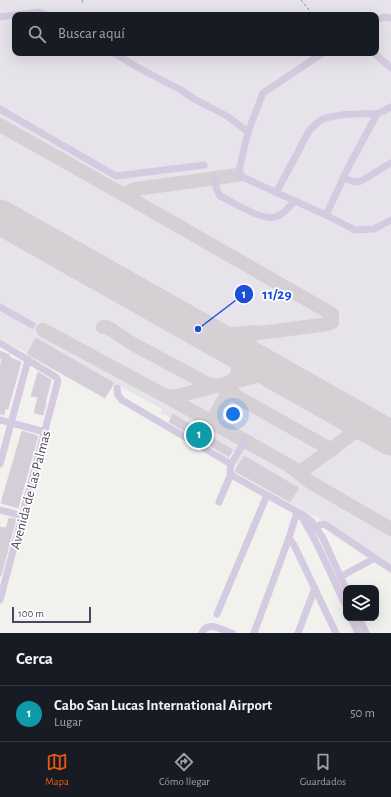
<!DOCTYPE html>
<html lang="es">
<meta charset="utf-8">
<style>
:root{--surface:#171b24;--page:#20242c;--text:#f1f3f6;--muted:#9ea1a6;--line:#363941;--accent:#ea580c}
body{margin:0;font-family:"Alegreya Sans",sans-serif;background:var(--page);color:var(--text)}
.controls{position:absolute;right:12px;bottom:12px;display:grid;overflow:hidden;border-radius:8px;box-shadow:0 4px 16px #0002}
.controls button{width:36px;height:36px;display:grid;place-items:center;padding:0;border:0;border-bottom:1px solid var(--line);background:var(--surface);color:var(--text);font:20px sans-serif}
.scale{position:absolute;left:12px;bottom:10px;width:79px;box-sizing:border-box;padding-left:4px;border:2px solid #51445e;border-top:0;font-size:11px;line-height:14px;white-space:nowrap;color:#51445e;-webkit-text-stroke:3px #fff;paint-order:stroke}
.you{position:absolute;left:233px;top:414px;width:14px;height:14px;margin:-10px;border:3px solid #fff;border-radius:50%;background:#1a73e8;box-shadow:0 0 0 6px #1a73e833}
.badge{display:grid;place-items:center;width:26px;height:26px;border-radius:50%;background:var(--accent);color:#fff;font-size:13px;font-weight:700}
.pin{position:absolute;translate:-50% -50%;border:2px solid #fff;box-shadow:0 1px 4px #0006}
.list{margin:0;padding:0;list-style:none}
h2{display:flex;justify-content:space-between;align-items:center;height:52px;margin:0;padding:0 16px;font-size:17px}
h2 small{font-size:13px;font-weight:400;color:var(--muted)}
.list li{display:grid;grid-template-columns:26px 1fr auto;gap:12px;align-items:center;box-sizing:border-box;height:56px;padding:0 16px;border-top:1px solid var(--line)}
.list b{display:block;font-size:15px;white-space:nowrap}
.list p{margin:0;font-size:13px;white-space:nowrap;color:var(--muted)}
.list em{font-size:13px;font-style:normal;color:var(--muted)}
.icon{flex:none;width:22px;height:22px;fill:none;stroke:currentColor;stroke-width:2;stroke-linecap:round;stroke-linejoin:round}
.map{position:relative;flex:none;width:391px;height:633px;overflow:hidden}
.search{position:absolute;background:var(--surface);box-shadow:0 4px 16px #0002;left:12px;right:12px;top:12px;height:44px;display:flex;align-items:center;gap:10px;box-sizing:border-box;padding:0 14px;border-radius:8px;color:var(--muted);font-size:15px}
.sheet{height:108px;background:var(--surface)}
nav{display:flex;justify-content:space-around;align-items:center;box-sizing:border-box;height:56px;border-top:1px solid var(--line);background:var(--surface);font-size:11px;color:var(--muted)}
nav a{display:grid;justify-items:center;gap:2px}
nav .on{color:var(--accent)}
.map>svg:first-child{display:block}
.airport{fill:#e7e3ea;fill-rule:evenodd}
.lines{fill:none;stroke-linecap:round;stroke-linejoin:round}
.taxiway{stroke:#d4d0d4;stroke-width:14}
.runway{stroke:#d4d0d4;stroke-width:35}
.building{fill:#d5cdd7;stroke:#d8d2db}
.path{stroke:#6c9dd6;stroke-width:1;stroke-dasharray:3 2;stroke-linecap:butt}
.minor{stroke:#d5cbe0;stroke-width:7}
.labels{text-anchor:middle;stroke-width:3.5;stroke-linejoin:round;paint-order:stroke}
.street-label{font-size:14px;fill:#51445e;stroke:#fff}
.leader{fill:none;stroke:#1d4ed8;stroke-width:1.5}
.callout-dot{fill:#1d4ed8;stroke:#fff;stroke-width:1.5}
.mark-label{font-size:12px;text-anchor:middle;font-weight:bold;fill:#fff}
.callout-label{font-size:15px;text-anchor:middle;font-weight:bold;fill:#1d4ed8;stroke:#fff;stroke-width:3.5;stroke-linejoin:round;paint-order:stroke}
</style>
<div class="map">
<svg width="391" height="633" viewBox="0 0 391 633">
<rect width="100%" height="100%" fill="#f1f1ee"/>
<path class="airport" d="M 0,0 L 391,0 L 391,567 L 378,557 L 318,517 L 310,514 L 235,471 L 236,460 L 239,454 L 194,428 L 195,426 L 173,415 L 171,418 L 161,413 L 162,409 L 114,383 L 105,398 L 0,338 ZM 15,15 L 376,15 L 376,53 L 15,53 Z"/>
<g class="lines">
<g class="taxiway">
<polyline points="0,125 126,196"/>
<path d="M 238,175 L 136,189 L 130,191 L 126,196 L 332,314 L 332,322 L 328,324 L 252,334 C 240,342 245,353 254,361"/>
<path d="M 182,320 L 189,330 L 228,351 C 241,360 242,375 229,383"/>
<polyline points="103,327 107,327 133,344 202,381 210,385 221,386"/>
<polyline points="43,330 162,394 290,466 310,482 391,529"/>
<polyline points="201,331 220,335 256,332"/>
<polyline points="233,383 231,390 234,395 332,450"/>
<polyline points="164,395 172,397 181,395 256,376 273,376 291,382"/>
<path d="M 337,408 C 348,417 354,424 347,438"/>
<polyline points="215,424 214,418 231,386"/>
<path d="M 291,467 L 299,471 L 303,470 L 352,434 C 362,430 371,431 381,433"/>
</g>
<polyline class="runway" points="0,217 391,438"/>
</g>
<g class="building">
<polygon points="36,338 114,383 105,398 27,354"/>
<polygon points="0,351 10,355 9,357 21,362 8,409 5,409 4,415 0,414 0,366 2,359 0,358"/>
<polygon points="38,372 51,380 45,404 46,404 43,415 34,413 38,397 31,396"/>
<polygon points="173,414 233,450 229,457 169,422"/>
<polygon points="22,431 38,436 18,508 1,503"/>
<polygon points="244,456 299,488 290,502 236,472 235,471"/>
<polygon points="9,518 16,519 1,576 0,576 0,556 1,551 0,551 0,527 6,528"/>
</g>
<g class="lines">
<g class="path">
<polyline points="82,0 83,3"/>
<polyline points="301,0 313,15"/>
</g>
<g class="minor">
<polyline points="0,17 39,12 46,15"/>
<polyline points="376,20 384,17 391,18"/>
<polyline points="114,53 137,67 181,90 194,99 227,116 248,132"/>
<polyline points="323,53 263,93 248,132 238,175 326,215 355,230 374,229 391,220"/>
<polyline points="374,53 391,68"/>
<polyline points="0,109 116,176 204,165"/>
<polyline points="343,178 355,182 361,181 391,163"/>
<path d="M 215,179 L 217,190 L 220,196 C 233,202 264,223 278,216 C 284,213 290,206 295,201"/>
<path d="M 276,193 L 309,131 C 313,127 317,122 323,119 C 337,114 362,113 377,114"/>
<polyline points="326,215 349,166 377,114 391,107"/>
<polyline points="0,307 32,325"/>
<polyline points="0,343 56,377 58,381 0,600"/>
<polyline points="117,388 118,395 122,400 231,464 230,472 233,476 305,516 312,522 323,538 346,589"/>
<polyline points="0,420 45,432"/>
<polyline points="0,464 28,360"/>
<polyline points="231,464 245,441"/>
<polyline points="219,502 231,474"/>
<polyline points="0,510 23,516"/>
<polyline points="302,517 316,542 346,606"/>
<polyline points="312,528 322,524 326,525 391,569"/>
<polyline points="289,538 294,545 336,633"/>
<polyline points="340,577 375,558"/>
<polyline points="217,614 267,495"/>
<polyline points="351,618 358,633"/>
<polyline points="359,618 366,633"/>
<path d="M 202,633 C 207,620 222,630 232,633"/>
<polyline points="254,633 289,538 297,512"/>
<polyline points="298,633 315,588"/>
</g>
</g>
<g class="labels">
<g class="street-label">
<text transform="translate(30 490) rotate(-75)" y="5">Avenida de Las Palmas</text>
</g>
</g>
<path class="leader" d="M198 329L244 294"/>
<g class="callout-dot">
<circle cx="198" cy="329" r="4"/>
<circle cx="244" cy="294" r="10"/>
</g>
<g class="mark-label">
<text x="244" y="298">1</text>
</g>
<g class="callout-label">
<text x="277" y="299">11/29</text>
</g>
</svg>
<div class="controls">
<button><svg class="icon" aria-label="layers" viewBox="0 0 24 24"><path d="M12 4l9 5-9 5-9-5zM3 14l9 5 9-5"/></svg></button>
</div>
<div class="scale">100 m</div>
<div class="you"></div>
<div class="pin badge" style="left:199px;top:435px;background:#0f9aa8">1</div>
<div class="search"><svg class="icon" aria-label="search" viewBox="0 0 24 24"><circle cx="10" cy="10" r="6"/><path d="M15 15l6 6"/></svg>Buscar aquí</div>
</div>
<section class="sheet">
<h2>Cerca<small></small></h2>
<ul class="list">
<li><span class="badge" style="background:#0f9aa8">1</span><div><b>Cabo San Lucas International Airport</b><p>Lugar</p></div><em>50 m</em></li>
</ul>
</section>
<nav>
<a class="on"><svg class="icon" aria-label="map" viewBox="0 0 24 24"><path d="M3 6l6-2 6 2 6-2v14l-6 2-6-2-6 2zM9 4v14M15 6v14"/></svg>Mapa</a>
<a><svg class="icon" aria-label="directions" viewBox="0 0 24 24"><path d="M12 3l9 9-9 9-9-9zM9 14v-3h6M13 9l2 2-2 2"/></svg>Cómo llegar</a>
<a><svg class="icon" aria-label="saved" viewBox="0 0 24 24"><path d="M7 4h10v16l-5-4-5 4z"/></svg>Guardados</a>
</nav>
